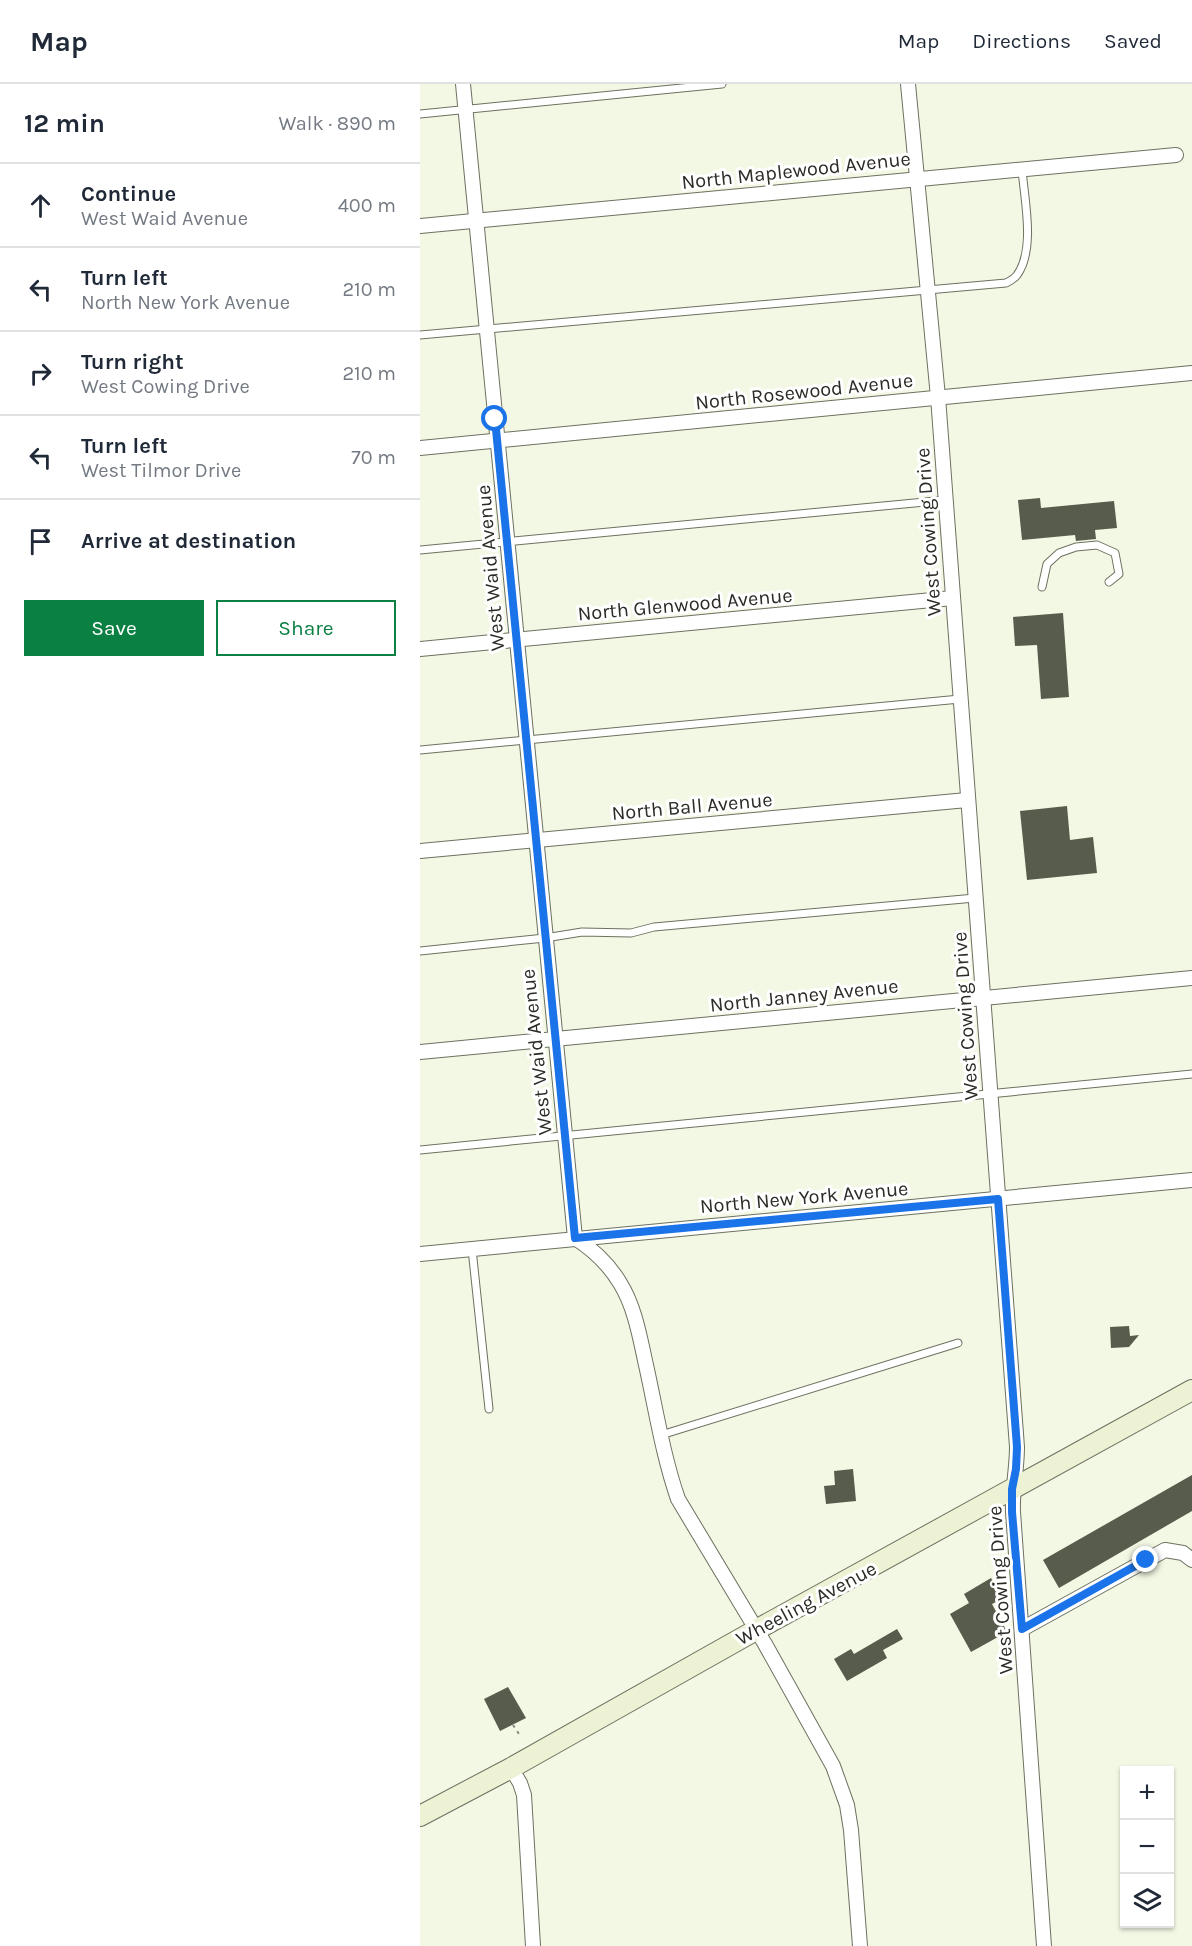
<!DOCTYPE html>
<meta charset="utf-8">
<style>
:root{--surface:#fff;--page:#f6f6f7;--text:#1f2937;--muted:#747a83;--line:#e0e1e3;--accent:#0b8043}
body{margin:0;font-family:Karla,sans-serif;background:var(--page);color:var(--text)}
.controls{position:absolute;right:18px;bottom:18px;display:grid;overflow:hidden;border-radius:0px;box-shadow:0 2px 4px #0004}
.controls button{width:54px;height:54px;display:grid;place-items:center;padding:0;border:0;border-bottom:2px solid var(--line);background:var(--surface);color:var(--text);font:30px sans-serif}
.stop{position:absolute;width:18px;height:18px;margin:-14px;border:4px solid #1a73e8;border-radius:50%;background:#fff}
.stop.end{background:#1a73e8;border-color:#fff;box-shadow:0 2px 6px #0008}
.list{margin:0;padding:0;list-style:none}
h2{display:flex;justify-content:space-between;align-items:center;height:78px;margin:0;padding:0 24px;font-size:26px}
h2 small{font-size:20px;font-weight:400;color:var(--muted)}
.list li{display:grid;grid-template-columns:39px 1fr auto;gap:18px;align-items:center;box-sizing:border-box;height:84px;padding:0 24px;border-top:2px solid var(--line)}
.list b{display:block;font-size:22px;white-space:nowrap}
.list p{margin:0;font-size:20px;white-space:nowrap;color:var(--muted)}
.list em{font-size:20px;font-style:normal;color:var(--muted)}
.actions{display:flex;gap:12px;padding:18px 24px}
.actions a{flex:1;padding:14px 0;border:2px solid var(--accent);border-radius:0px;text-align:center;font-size:21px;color:var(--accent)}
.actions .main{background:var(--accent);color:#fff}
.icon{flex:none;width:33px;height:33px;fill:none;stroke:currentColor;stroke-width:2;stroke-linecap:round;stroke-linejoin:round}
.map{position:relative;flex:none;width:772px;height:1862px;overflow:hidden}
header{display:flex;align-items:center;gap:36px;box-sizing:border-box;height:84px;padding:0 30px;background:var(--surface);border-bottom:2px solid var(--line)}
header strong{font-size:28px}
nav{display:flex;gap:33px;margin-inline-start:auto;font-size:21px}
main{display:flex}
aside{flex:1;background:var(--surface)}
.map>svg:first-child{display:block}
.building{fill:#585c4c}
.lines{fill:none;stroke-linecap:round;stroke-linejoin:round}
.service-casing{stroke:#6c7160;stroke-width:9}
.minor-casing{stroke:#6c7160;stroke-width:16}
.secondary-casing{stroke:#6c7160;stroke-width:22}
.path{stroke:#85897c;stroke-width:2;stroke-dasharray:3 4.5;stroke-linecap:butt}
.service{stroke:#fff;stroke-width:7}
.minor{stroke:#fff;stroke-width:14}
.secondary{stroke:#ecf2d3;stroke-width:20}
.route{stroke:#1a73e8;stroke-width:8}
.labels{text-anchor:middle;stroke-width:6;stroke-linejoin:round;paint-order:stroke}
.street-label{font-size:20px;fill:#2a2c25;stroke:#fff}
</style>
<header>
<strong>Map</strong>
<nav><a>Map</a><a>Directions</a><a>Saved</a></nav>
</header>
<main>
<aside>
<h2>12 min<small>Walk · 890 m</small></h2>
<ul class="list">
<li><svg class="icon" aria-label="ahead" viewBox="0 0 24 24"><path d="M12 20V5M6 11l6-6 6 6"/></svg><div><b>Continue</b><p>West Waid Avenue</p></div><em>400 m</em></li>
<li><svg class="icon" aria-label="left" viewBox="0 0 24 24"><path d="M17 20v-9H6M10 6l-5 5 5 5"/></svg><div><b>Turn left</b><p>North New York Avenue</p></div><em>210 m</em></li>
<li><svg class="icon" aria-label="right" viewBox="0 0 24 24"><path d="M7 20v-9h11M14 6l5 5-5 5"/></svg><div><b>Turn right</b><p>West Cowing Drive</p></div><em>210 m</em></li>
<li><svg class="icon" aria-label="left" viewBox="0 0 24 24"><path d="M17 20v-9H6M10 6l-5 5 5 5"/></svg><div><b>Turn left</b><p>West Tilmor Drive</p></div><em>70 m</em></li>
<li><svg class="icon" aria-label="arrive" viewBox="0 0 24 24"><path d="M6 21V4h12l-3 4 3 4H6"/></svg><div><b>Arrive at destination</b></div></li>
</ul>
<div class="actions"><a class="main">Save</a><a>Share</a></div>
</aside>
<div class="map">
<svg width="772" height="1862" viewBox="0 0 772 1862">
<rect width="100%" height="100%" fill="#f2f8e4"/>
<g class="building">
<polygon points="620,414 621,424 694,417 697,444 675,446 676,455 656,457 655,451 602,456 598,416"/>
<polygon points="643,529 649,613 621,615 617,561 595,562 593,533"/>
<polygon points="647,722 650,756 673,753 677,789 607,796 600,727"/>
<polygon points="709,1242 710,1252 719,1251 709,1263 691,1264 690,1243"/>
<polygon points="433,1385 436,1417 406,1420 404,1402 415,1401 414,1387"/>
<polygon points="772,1391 772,1427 639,1504 623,1476"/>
<polygon points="571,1494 582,1515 572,1520 587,1548 551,1568 530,1530 549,1519 544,1510"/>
<polygon points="477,1545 483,1555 463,1566 467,1574 427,1597 414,1575 431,1565 434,1570"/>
<polygon points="88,1603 106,1634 80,1647 64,1615"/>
</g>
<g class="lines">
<defs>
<g id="service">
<polyline points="0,30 302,0"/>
<path d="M 0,251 L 586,199 C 590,197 595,194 597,191 C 616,165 604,114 602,85"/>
<polyline points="0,466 526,416"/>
<polyline points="622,503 627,480 639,469 656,463 677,461 695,469 699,490 689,498"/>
<polyline points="0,666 540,615"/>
<polyline points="0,867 125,854 162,848 211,849 234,843 555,814"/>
<polyline points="0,1066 772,990"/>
<polyline points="52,1165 69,1325"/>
<polyline points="241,1351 538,1259"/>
</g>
<g id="minor">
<path d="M 43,0 L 155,1154 C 174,1166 188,1179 200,1199 C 215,1223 220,1254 226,1281 C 236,1326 243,1372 258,1415 L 345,1560 L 413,1682 L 427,1721 L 431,1746 L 440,1862"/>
<path d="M 488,0 L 518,313 L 597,1363 C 597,1385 592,1406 593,1428 L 624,1862"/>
<polyline points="0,142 756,71"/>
<polyline points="0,364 772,289"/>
<polyline points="0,565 533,514"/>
<polyline points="0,767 547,716"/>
<polyline points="0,968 772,894"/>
<polyline points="0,1170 772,1096"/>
<polyline points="602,1545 745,1466 763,1469 772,1476"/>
<polyline points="91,1684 100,1699 104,1711 113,1862"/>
</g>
<polyline id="secondary" points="0,1732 91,1684 336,1546 772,1306"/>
</defs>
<use href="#service" class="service-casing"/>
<use href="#minor" class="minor-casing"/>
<use href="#secondary" class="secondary-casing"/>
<polyline class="path" points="93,1641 101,1653"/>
<use href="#service" class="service"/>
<use href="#minor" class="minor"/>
<use href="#secondary" class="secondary"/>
</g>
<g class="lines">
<polyline class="route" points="75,335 155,1154 578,1115 597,1363 596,1385 592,1405 592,1428 602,1545 726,1476"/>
</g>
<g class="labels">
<g class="street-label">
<text transform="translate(376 86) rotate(-6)" y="7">North Maplewood Avenue</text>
<text transform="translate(384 307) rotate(-6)" y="7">North Rosewood Avenue</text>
<text transform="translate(508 448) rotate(-94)" y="7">West Cowing Drive</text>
<text transform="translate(70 484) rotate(-95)" y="7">West Waid Avenue</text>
<text transform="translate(265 520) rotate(-5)" y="7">North Glenwood Avenue</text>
<text transform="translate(272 722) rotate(-5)" y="7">North Ball Avenue</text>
<text transform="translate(384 911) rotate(-6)" y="7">North Janney Avenue</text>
<text transform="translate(545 932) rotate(-94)" y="7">West Cowing Drive</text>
<text transform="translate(116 968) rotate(-96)" y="7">West Waid Avenue</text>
<text transform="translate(384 1113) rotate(-5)" y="7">North New York Avenue</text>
<text transform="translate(580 1506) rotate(-94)" y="7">West Cowing Drive</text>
<text transform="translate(386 1519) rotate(-28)" y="7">Wheeling Avenue</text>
</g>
</g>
</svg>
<div class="controls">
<button>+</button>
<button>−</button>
<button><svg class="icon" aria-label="layers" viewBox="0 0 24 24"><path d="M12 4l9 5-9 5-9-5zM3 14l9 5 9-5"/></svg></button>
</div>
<div class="stop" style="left:75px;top:335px"></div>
<div class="stop end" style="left:726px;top:1476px"></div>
</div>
</main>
